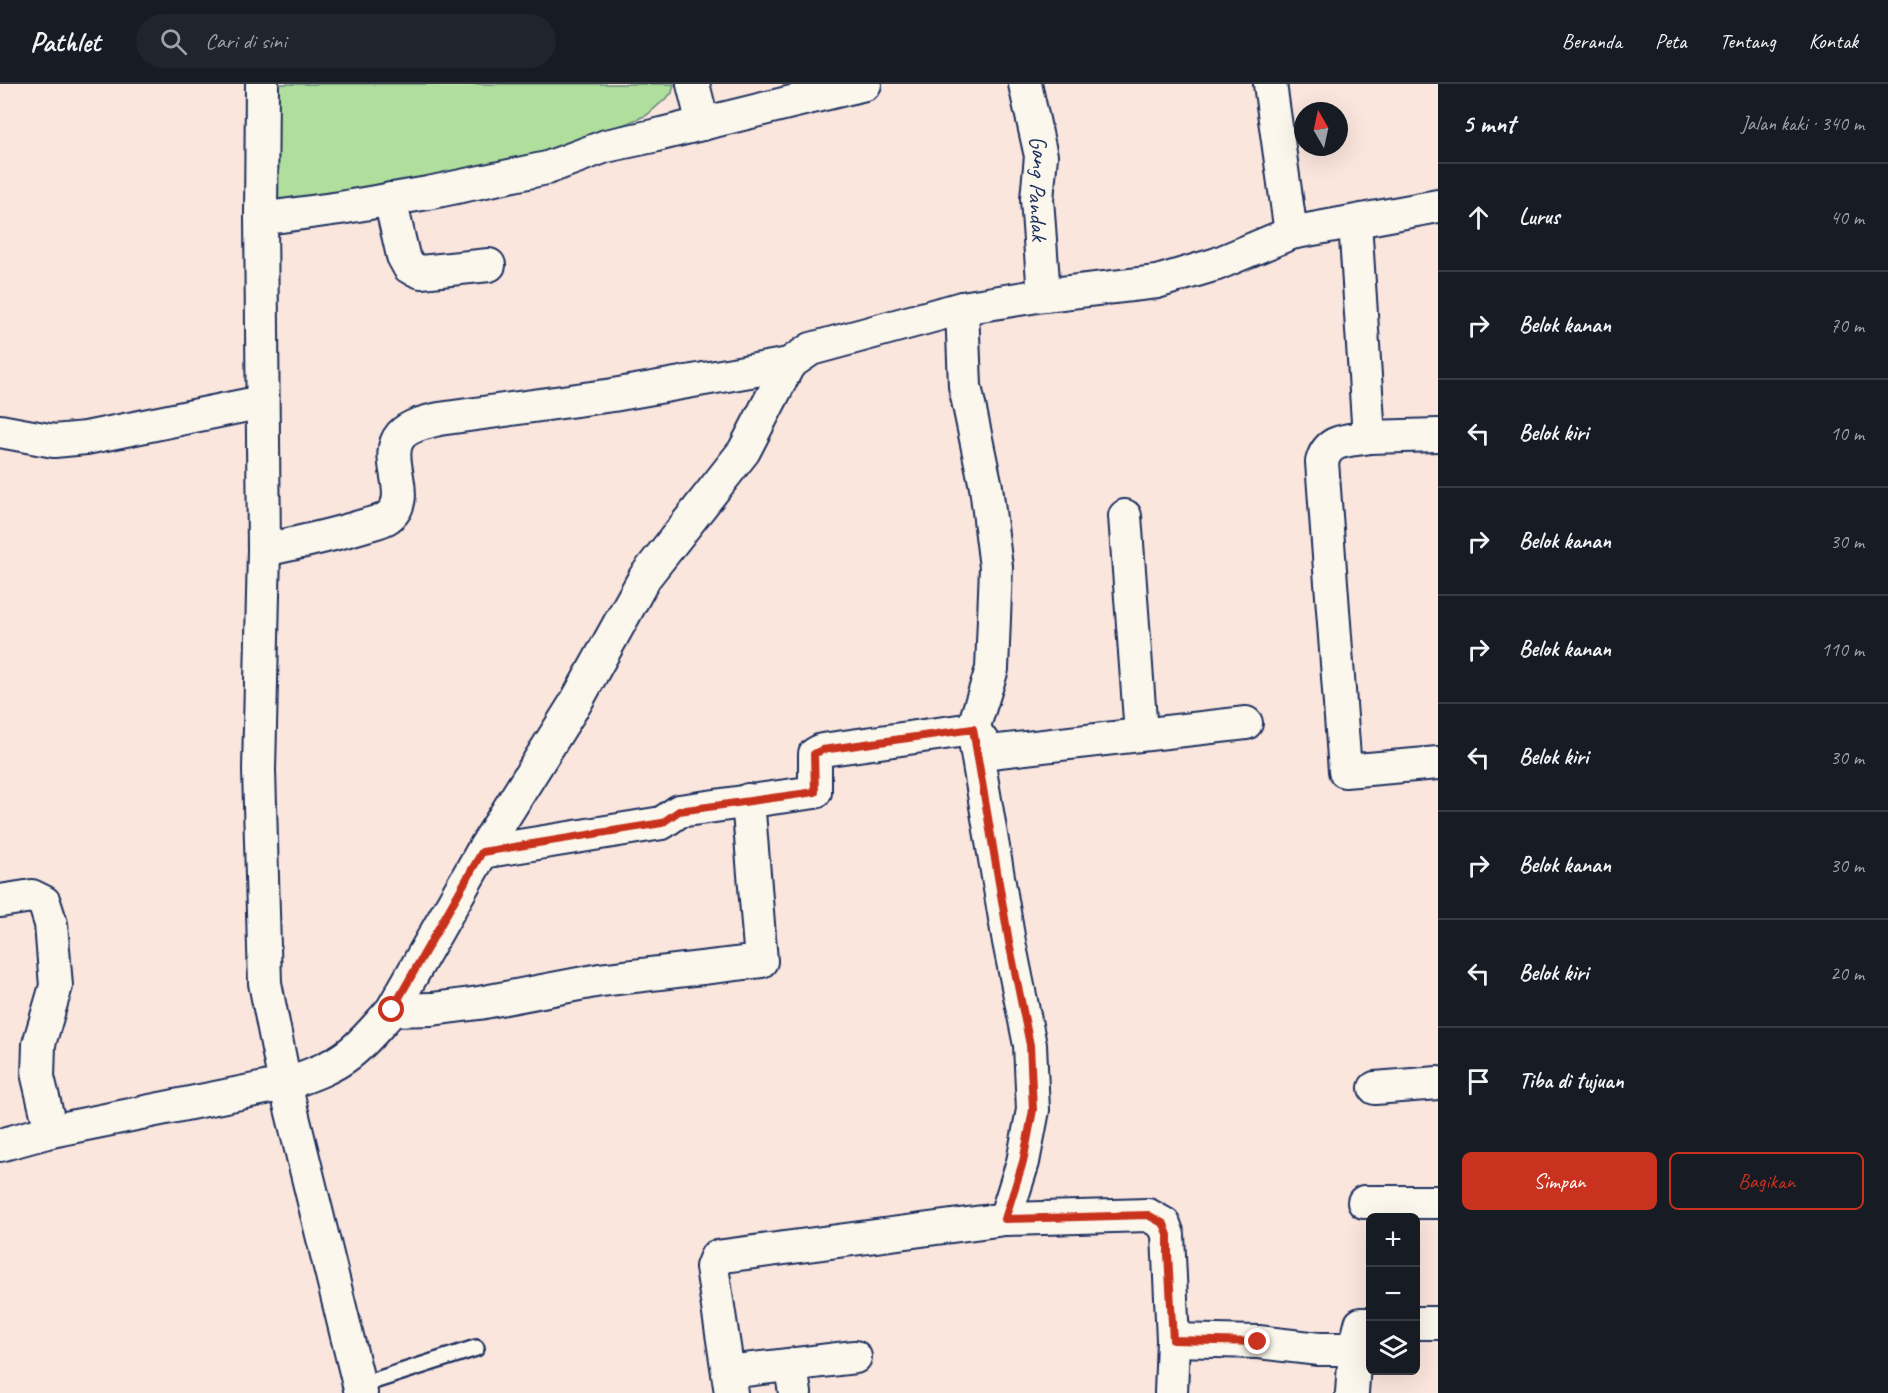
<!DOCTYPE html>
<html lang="id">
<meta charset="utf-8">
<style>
:root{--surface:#171b24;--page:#20242c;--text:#f1f3f6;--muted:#9ea1a6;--line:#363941;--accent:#c8321e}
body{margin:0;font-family:Caveat,sans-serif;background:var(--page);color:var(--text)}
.controls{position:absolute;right:18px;bottom:18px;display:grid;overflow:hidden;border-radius:9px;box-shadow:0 6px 24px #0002}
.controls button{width:54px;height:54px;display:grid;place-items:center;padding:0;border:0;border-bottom:2px solid var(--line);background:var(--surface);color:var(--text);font:30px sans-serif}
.compass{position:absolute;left:1294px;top:18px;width:54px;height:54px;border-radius:50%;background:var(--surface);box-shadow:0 6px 24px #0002;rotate:351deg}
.stop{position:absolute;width:18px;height:18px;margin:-14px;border:4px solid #c8321e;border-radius:50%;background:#fff}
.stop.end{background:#c8321e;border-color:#fff;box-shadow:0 2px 6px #0008}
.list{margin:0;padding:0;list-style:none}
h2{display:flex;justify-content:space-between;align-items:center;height:78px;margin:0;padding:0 24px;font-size:26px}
h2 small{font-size:20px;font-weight:400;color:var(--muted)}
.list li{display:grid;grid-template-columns:39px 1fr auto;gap:18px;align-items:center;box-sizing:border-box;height:108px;padding:0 24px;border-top:2px solid var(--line)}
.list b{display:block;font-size:22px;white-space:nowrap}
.list em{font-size:20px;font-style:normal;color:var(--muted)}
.actions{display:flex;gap:12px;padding:18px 24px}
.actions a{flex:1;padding:14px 0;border:2px solid var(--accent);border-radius:9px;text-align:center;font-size:21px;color:var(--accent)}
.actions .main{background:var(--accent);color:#fff}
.icon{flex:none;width:33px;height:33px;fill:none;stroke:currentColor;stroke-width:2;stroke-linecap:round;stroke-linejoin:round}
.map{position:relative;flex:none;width:1438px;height:1309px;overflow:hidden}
header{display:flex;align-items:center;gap:36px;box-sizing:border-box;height:84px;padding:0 30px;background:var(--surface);border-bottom:2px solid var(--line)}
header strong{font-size:28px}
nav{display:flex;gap:33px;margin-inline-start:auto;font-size:21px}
.search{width:420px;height:54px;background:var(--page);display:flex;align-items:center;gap:15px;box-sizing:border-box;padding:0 21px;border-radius:33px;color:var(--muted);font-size:22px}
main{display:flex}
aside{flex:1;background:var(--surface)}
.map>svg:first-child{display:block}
.green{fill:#b0de9c;stroke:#66867d;stroke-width:1.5}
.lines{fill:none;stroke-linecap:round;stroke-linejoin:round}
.service-casing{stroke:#1b2f5e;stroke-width:20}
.minor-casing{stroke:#1b2f5e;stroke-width:36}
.service{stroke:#fbf7ec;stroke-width:15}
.minor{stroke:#fbf7ec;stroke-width:32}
.route{stroke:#c8321e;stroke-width:8}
.labels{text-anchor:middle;stroke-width:5;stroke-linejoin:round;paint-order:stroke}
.street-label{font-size:24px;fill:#1b2f5e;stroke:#fbf7ec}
</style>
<header>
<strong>Pathlet</strong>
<div class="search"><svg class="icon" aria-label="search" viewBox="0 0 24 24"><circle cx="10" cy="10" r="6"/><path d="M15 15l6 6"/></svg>Cari di sini</div>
<nav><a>Beranda</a><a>Peta</a><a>Tentang</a><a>Kontak</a></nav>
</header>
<main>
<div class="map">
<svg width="1438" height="1309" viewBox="0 0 1438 1309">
<rect width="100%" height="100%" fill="#fbe6dd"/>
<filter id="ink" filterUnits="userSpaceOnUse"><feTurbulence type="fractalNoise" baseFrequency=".0167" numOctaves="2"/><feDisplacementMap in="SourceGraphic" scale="12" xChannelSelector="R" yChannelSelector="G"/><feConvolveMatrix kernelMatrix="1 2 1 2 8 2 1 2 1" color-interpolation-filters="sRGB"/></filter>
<g filter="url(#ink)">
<polygon class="green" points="274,0 674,0 672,9 647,31 581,58 440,95 274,117"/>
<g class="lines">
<defs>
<polyline id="service" points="358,1302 476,1264"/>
<g id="minor">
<polyline points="262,0 261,132 264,466 259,686 265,899 285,1000 361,1309"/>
<polyline points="693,0 703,40"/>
<path id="s1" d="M 1025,0 L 1041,72 L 1037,115 L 1044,211"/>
<polyline points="1270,0 1291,149"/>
<polyline points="390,115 403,172 409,183 421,188 489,181"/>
<polyline points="261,132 274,133 340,124 428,109 547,84 606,62 653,52 865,0"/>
<polyline points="1355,138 1369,353 1438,351"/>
<polyline points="962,224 965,302 986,403 996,483 992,585 973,645 1009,858 1030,961 1033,1026 1023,1078 1005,1135"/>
<polyline points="0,347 54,357 86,354 262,318"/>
<path d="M 1369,353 C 1348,357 1328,354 1322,378 L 1345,687 L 1438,679"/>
<polyline points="1125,432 1141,650"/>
<path d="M 264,466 C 298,459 333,451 366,441 C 373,439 383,437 388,433 C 415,413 381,374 401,351 C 410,341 427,338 439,335 L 613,311 L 789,280"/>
<polyline points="482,768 662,739 679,727 815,708 815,670 822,666 973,645 990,668 1246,639"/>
<polyline points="0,817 32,812 44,818 51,840 56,902 39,960 38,993 51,1047"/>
<polyline points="392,926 432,925 479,919 600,896 761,877 748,716"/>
<polyline points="1375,1004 1438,999"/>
<path d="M 0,1061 L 51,1047 L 285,1000 C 307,992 330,985 349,970 C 365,958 378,941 392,926 L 482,768 L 576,618 L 645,493 L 744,367 L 789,280 L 811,265 L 962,224 L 1044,211 L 1157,198 L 1217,180 L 1291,149 L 1438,122"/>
<polyline points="1364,1118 1438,1118"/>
<polyline points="1416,1239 1438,1239"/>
<polyline points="1173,1256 1258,1258 1319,1265 1355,1265"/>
<polyline points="728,1288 855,1273"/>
<polyline points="792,1290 795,1309"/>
<polyline points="731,1309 712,1183 716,1173 1005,1135 1148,1131 1164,1140 1168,1151 1173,1256 1171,1309"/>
<polyline points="1352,1309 1355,1265 1361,1240 1370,1240"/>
</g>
</defs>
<use href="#service" class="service-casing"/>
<use href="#minor" class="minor-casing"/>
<use href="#service" class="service"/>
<use href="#minor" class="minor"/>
</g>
</g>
<g class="lines" filter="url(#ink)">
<polyline class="route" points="392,926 482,768 662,739 679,727 815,708 814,670 822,666 973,645 1009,858 1030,961 1033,1026 1023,1078 1005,1135 1148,1131 1164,1140 1168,1151 1168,1170 1173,1256 1258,1258"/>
</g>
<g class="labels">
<g class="street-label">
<text dy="8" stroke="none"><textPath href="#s1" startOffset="106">Gang Pandak</textPath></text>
</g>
</g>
</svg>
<div class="controls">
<button>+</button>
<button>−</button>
<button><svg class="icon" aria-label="layers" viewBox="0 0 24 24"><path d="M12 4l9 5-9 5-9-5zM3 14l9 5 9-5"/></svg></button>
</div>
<svg class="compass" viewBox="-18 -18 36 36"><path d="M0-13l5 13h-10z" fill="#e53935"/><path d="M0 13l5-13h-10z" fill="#9ea1a6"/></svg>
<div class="stop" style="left:392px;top:926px"></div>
<div class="stop end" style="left:1258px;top:1258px"></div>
</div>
<aside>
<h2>5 mnt<small>Jalan kaki · 340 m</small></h2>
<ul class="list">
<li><svg class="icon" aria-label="ahead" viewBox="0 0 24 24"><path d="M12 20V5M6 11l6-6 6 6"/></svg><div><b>Lurus</b></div><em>40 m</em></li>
<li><svg class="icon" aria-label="right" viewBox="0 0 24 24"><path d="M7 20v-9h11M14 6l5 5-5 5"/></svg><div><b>Belok kanan</b></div><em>70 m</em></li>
<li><svg class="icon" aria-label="left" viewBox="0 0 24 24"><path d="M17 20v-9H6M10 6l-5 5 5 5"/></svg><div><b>Belok kiri</b></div><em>10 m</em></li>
<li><svg class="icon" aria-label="right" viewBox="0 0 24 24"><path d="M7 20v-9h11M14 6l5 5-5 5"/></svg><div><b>Belok kanan</b></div><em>30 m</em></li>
<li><svg class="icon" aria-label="right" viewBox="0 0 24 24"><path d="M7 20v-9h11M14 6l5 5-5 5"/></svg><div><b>Belok kanan</b></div><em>110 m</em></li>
<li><svg class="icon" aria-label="left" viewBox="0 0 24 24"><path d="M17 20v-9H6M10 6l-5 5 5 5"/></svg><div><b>Belok kiri</b></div><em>30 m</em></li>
<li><svg class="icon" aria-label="right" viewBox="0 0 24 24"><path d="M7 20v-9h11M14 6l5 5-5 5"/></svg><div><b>Belok kanan</b></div><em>30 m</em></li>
<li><svg class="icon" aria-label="left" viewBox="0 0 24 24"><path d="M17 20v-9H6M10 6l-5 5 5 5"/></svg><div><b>Belok kiri</b></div><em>20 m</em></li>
<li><svg class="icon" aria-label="arrive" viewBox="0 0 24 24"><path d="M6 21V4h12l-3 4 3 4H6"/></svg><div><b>Tiba di tujuan</b></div></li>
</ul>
<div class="actions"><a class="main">Simpan</a><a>Bagikan</a></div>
</aside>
</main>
